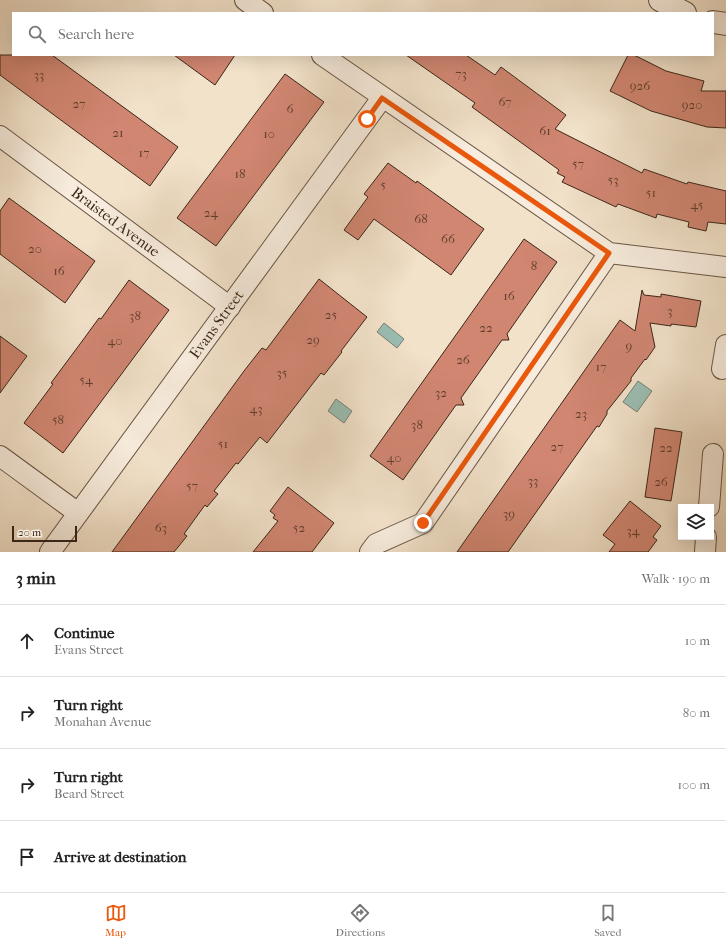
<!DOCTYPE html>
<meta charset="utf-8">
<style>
:root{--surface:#fff;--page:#f2f2f2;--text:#222;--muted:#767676;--line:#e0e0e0;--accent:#ea580c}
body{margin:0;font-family:"IM FELL French Canon",serif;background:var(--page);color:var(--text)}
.controls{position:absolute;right:12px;bottom:12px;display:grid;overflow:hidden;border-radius:0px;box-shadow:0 4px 16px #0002}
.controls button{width:36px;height:36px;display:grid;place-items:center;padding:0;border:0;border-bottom:1px solid var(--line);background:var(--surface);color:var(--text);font:20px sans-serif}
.scale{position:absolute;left:12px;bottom:10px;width:65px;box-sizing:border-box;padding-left:4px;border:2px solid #3b2617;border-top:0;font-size:11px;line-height:14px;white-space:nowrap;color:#3b2617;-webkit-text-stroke:3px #f7ecdd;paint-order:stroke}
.stop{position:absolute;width:12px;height:12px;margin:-9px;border:3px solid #ea580c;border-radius:50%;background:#fff}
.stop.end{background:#ea580c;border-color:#fff;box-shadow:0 1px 4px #0008}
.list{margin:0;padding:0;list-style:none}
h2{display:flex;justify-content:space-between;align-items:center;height:52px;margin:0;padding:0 16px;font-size:17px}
h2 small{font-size:13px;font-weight:400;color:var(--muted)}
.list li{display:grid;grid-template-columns:26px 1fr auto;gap:12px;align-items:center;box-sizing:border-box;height:72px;padding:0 16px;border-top:1px solid var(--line)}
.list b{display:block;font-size:15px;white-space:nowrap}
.list p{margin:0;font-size:13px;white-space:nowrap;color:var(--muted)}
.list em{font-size:13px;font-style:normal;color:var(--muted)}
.icon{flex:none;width:22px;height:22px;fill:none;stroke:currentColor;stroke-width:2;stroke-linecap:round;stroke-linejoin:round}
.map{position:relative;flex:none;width:726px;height:552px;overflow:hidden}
.search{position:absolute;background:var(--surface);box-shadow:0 4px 16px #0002;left:12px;right:12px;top:12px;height:44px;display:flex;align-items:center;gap:10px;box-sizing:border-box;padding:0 14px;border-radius:0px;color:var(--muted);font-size:15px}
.sheet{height:340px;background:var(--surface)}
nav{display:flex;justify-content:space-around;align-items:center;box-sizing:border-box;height:56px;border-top:1px solid var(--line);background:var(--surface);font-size:11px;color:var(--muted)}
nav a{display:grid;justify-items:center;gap:2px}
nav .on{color:var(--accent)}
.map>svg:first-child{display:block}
.water{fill:#9bbeb3;stroke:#758175}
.building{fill:#d18672;stroke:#3b2617}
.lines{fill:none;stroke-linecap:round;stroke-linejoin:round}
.minor-casing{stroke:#695544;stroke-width:22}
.tertiary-casing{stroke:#695544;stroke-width:24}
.minor{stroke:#f7ecdd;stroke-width:20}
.tertiary{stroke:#f7ecdd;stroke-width:22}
.route{stroke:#ea580c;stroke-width:5}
.labels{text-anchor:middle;stroke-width:3.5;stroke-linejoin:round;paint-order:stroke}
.number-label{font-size:13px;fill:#603e2e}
.street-label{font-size:15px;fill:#3b2617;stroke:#f7ecdd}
</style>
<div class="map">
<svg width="726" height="552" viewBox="0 0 726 552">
<rect width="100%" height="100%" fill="#f2e2ca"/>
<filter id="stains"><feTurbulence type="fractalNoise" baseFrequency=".005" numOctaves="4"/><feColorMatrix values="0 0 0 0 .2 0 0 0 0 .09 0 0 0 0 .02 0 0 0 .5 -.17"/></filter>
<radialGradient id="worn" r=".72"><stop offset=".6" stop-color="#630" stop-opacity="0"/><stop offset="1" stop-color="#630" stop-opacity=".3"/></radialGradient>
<g class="water">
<polygon points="384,323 404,339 397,348 377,332"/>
<polygon points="638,381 652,391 637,412 623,402"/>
<polygon points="336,399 352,411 344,423 328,411"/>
</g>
<g class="building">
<polygon points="0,55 52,55 178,147 150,186 0,75"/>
<polygon points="174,55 235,55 215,85"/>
<polygon points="406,55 466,55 495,75 501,67 566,115 555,129 642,173 644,169 687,184 688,182 726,191 726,224 708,222 706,231 688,227 689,222 657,214 656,218 618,204 616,207 562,182 565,177 557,173 559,170 472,107 475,103"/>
<polygon points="628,55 634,55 666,71 704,81 701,91 726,91 726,128 707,127 651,111 610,91"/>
<polygon points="285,74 324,102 216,246 177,218"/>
<polygon points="388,163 416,183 417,181 484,229 451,275 374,219 358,240 344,230 368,197 364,194"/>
<polygon points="9,198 95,261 65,303 0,254 0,211"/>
<polygon points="524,239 557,262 507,334 509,340 502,340 461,398 464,405 456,405 403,480 370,456"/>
<polygon points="319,279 367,317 341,351 342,352 324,375 321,373 267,443 260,437 238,464 236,463 214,491 218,494 207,507 205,505 184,534 187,536 174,552 112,552 244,371 262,348 266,350"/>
<polygon points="129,280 169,310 63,453 24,423 53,384 51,383 80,344 99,318 101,319"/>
<polygon points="642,290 644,295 661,297 661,294 701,301 696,327 671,324 671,326 650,323 655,347 646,360 645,359 631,378 631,381 607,411 607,414 599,427 597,426 508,552 457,552 620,320 635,331"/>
<polygon points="0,336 27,356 0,393"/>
<polygon points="655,428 682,432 671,501 645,497"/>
<polygon points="288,487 334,523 312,552 253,552 278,521 273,518 275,515 270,511"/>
<polygon points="630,501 661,526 653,537 657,540 648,552 609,552 615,544 603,535"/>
</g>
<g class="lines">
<defs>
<g id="minor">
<polyline points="245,0 263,13"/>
<polyline points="322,55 609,253 726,267"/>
<path id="s1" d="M 0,136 L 230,307"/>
<polyline points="722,369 726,345"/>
<polyline points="0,456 78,513"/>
<polyline points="709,507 713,454"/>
<path id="s2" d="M 50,552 L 382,98"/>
<polyline points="370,552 376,544 423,523 609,253"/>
<polyline points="705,552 706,537"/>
</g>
<g id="tertiary">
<polyline points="660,0 685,13"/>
<polyline points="713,22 726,24"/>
</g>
</defs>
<use href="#minor" class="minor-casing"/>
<use href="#tertiary" class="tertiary-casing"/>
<use href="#minor" class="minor"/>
<use href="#tertiary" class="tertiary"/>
</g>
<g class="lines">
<polyline class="route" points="367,119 382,98 609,253 423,523"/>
</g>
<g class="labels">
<g class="number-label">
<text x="461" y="78">73</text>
<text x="39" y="79">33</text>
<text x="640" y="90">926</text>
<text x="505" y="106">67</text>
<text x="79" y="108">27</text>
<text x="692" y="109">920</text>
<text x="290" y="113">6</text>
<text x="545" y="135">61</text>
<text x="118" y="137">21</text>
<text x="269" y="138">10</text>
<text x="144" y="157">17</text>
<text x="578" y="168">57</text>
<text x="240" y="178">18</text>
<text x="613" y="184">53</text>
<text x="383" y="189">5</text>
<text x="651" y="197">51</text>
<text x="697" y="209">45</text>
<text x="211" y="217">24</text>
<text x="421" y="223">68</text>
<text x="448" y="243">66</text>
<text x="35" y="253">20</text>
<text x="534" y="270">8</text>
<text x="59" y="275">16</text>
<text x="509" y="300">16</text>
<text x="670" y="315">3</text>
<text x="331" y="319">25</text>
<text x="135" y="320">38</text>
<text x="486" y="332">22</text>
<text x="313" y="344">29</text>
<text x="115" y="345">40</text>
<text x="629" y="350">9</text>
<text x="463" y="364">26</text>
<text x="601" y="371">17</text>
<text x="282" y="377">35</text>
<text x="86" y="384">54</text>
<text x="441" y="397">32</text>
<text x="256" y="413">43</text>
<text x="581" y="418">23</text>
<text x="58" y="424">58</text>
<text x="417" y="429">38</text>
<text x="223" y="448">51</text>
<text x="557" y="451">27</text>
<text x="666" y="452">22</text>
<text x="394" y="462">40</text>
<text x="533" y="485">33</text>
<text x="661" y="486">26</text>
<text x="192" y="490">57</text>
<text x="509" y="518">39</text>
<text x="161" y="532">63</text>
<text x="299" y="532">52</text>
<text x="633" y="535">34</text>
</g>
<g class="street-label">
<text dy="5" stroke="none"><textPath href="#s1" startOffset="144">Braisted Avenue</textPath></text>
<text dy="5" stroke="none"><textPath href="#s2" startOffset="282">Evans Street</textPath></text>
</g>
</g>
<rect width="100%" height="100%" filter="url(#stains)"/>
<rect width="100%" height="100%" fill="url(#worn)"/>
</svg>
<div class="controls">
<button><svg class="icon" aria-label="layers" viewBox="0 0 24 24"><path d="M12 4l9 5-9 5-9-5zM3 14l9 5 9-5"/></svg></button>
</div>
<div class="scale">20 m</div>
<div class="stop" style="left:367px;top:119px"></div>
<div class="stop end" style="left:423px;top:523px"></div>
<div class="search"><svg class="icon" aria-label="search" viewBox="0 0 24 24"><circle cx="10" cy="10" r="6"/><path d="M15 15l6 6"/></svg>Search here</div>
</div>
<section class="sheet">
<h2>3 min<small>Walk · 190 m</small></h2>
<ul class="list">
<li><svg class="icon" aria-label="ahead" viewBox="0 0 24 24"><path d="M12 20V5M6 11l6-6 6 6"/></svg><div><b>Continue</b><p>Evans Street</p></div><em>10 m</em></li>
<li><svg class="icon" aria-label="right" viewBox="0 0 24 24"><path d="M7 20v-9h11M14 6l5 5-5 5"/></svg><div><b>Turn right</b><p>Monahan Avenue</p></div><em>80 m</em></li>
<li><svg class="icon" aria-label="right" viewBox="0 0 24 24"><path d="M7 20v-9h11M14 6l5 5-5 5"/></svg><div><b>Turn right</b><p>Beard Street</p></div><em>100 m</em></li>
<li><svg class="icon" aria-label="arrive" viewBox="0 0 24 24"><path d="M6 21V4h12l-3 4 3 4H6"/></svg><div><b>Arrive at destination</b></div></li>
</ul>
</section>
<nav>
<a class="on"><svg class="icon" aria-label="map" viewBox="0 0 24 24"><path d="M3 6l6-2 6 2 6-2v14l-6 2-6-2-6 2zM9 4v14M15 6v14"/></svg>Map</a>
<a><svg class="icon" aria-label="directions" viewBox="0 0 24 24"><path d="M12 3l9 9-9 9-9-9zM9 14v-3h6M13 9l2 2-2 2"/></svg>Directions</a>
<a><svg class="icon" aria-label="saved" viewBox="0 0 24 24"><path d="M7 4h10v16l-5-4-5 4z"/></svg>Saved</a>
</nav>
